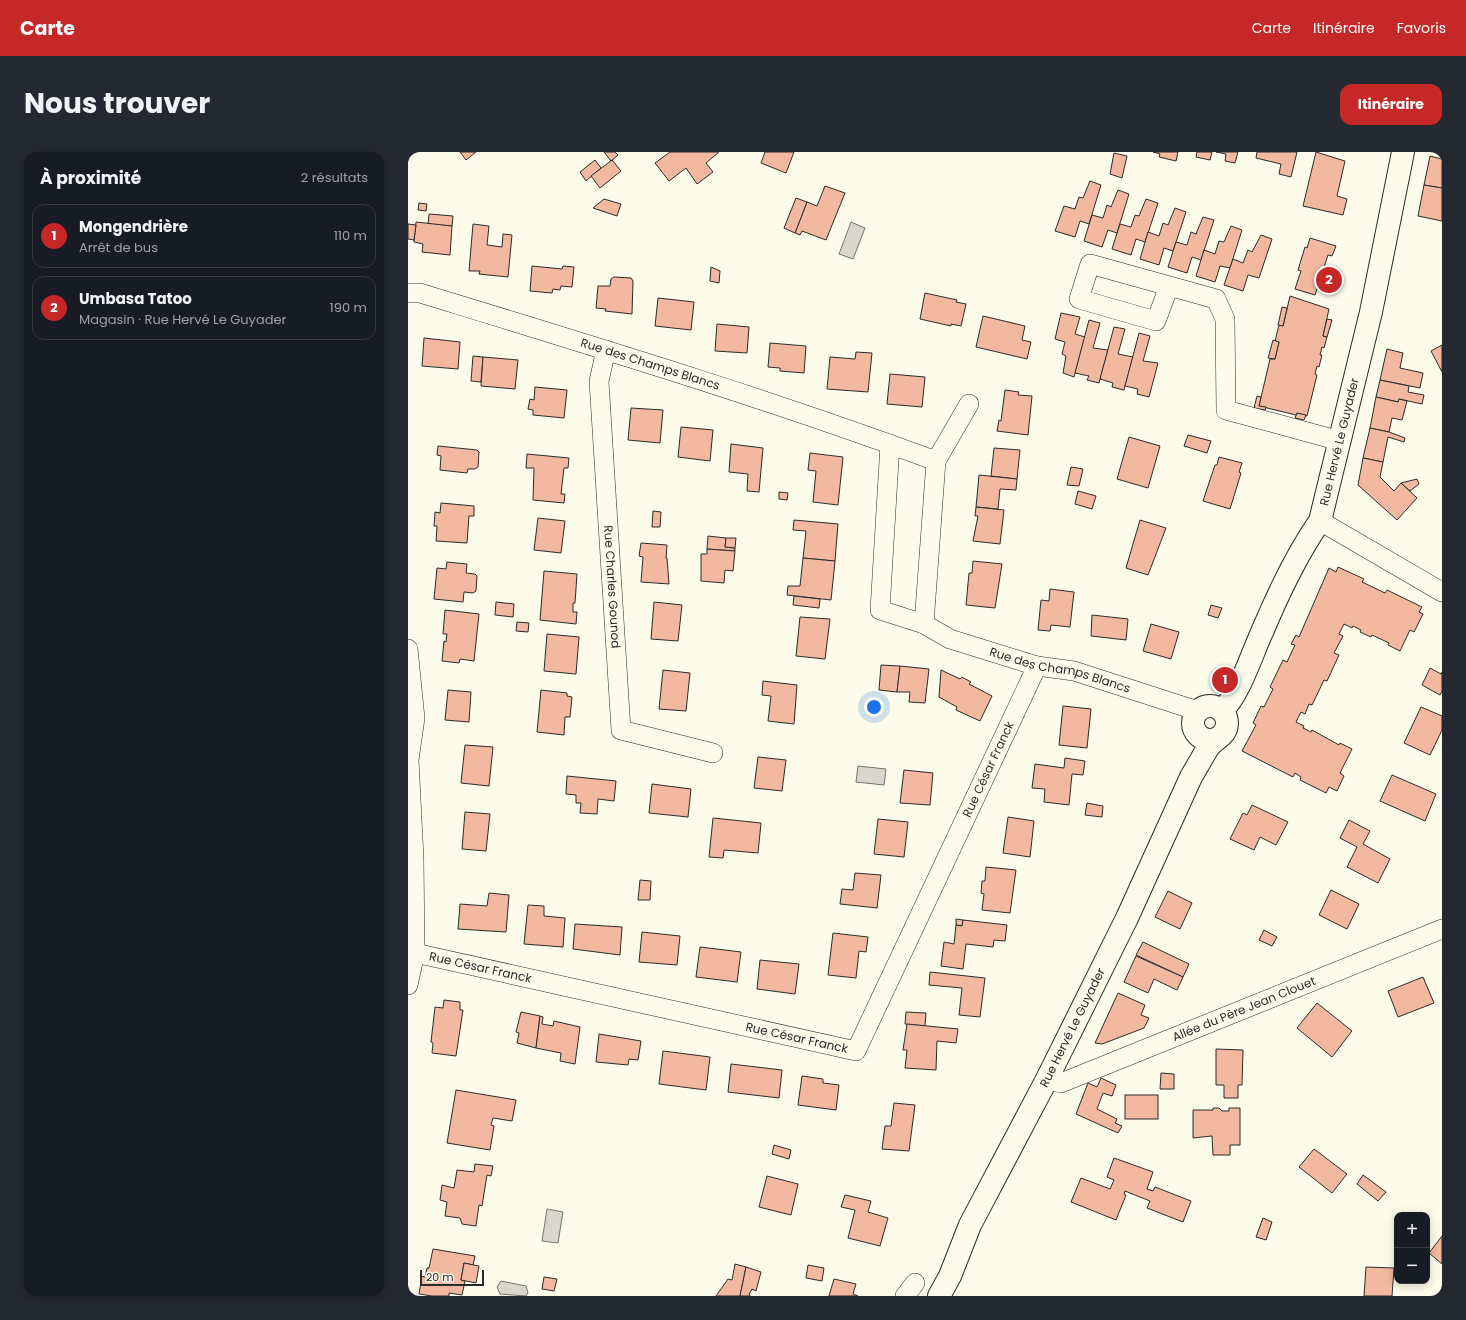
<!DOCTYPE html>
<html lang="fr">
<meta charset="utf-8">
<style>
:root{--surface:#171b24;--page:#242831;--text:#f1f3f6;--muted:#9ea1a6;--line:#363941;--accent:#c62828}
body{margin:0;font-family:Poppins,sans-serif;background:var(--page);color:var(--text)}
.controls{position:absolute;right:12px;bottom:12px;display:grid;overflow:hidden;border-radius:8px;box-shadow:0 2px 10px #0003}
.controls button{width:36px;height:36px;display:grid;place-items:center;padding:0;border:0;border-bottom:1px solid var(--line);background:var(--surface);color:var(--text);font:20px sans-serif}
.scale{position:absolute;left:12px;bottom:10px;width:64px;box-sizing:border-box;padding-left:4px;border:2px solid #2b2b2b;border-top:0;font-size:11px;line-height:14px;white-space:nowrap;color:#2b2b2b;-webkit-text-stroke:3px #fdfbea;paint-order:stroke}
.you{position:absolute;left:466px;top:555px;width:14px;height:14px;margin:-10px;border:3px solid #fff;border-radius:50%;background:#1a73e8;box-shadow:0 0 0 6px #1a73e833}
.badge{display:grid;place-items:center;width:26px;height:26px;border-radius:50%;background:var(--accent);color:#fff;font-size:13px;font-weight:700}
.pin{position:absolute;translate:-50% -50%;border:2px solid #fff;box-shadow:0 1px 4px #0006}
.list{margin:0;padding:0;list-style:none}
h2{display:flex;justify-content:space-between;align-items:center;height:52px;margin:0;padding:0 16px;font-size:17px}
h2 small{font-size:13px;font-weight:400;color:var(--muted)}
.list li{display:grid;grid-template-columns:26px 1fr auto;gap:12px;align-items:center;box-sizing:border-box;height:64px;margin:0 8px 8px;padding:0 8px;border:1px solid var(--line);border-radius:12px}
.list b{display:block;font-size:15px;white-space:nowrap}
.list p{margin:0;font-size:13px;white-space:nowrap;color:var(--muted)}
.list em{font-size:13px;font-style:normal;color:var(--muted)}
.map{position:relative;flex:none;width:1034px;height:1144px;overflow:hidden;border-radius:12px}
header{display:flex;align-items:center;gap:24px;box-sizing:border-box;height:56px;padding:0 20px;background:var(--accent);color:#fff}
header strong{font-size:19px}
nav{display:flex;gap:22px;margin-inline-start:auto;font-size:14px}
.intro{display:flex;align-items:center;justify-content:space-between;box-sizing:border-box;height:96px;padding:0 24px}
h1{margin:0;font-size:28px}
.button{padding:10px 18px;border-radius:12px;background:var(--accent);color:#fff;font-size:14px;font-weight:700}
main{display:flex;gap:24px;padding:0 24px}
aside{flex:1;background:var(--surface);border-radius:12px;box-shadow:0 2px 10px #0003}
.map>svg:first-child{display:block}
.water{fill:#d8d7c9;stroke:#74746e}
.building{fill:#f2b8a0;stroke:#2b2b2b}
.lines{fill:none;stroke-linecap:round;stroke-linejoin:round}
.street-casing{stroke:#2b2b2b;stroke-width:20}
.secondary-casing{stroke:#2b2b2b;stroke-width:24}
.street{stroke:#fdfbea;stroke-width:19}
.secondary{stroke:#fdfbea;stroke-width:22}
.labels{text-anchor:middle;stroke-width:3;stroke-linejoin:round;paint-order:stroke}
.street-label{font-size:12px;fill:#2b2b2b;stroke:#fdfbea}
</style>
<header>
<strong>Carte</strong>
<nav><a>Carte</a><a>Itinéraire</a><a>Favoris</a></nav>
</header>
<div class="intro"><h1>Nous trouver</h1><a class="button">Itinéraire</a></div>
<main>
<aside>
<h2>À proximité<small>2 résultats</small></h2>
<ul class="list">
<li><span class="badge">1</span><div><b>Mongendrière</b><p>Arrêt de bus</p></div><em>110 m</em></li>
<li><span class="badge">2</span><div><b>Umbasa Tatoo</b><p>Magasin · Rue Hervé Le Guyader</p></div><em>190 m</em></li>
</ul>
</aside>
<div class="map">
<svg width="1034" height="1144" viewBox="0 0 1034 1144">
<rect width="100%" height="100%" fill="#fdfbea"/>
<g class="water">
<polygon points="443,70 457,76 445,107 431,102"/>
<polygon points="450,614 478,617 476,633 448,630"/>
<polygon points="139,1057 155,1060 150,1091 134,1089"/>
<polygon points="93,1129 118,1134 120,1141 118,1144 92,1142 89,1135"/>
</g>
<g class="building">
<polygon points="52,0 68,0 58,8"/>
<polygon points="196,0 207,0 210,3 203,9"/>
<polygon points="262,0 311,0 298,11 305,20 289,32 278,16 261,29 247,11"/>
<polygon points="357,0 386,0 378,21 353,11"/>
<polygon points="745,0 770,0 768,9 751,5 752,2"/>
<polygon points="789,0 804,0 802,8 788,5"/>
<polygon points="808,0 830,0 827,11 817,9 818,2"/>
<polygon points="849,0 889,0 883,25 871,22 873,12 848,6"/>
<polygon points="908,0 937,9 929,44 939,47 935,63 895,54"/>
<polygon points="706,1 719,4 714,26 702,22"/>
<polygon points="1022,4 1034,7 1034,36 1016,33"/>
<polygon points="187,8 193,16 178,29 172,20"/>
<polygon points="204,8 213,19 192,36 183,24"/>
<polygon points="682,29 693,33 681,72 672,69 667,85 647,79 656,54 667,57 671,45 675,46"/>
<polygon points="1016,33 1034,36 1034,69 1010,64"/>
<polygon points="417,34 437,41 418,88 394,79 392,83 387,81 399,50 409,54"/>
<polygon points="710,38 721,42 709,81 700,78 694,95 676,89 684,63 695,66 699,53 703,55"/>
<polygon points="388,46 399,50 387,81 376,76"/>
<polygon points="196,47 213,52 209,64 185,56"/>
<polygon points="738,47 750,51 737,90 728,87 723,103 704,97 712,72 723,75 727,63 731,64"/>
<polygon points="11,51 19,52 18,59 10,58"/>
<polygon points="767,56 778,60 765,99 756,96 751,113 732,107 740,80 751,84 755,71 760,73"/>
<polygon points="21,62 45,64 44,74 20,72"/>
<polygon points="795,65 806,68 793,108 784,105 779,121 760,115 768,90 779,93 783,80 788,82"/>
<polygon points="8,70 44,74 42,103 14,100 15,92 6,90"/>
<polygon points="0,72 8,73 6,88 0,87"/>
<polygon points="65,72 81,74 79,93 94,95 95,82 104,83 100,125 71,122 72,119 61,119"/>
<polygon points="823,74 834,78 822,116 812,114 807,130 788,124 796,98 807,102 811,89 816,90"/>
<polygon points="853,83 864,87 851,126 840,123 835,139 816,133 825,107 835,111 840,98 844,100"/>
<polygon points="902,86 928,94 924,104 920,103 907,143 887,137 893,119 890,118 897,95 899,96"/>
<polygon points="124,114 154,117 155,114 166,115 164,135 153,134 152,138 145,137 144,141 122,139"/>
<polygon points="303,115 312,119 311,131 302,129"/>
<polygon points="206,125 223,126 225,129 224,162 197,159 198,157 188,156 190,134 202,134 203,127"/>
<polygon points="517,141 549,148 548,150 558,152 553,174 543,172 543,174 512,167"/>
<polygon points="882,144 921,157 915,184 919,185 916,196 914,195 912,203 914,203 911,215 909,214 907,222 909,223 899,264 889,261 888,263 851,254 862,207 867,207 871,190 867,189 871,173 875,174"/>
<polygon points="250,146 286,150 283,178 247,174"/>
<polygon points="874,155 879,156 875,174 870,173"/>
<polygon points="653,161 672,165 667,182 677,185 666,225 655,221 658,204 654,202 657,190 647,187"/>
<polygon points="575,164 617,174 614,188 623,190 619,207 568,195"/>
<polygon points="919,167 924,168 919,185 915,184"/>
<polygon points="681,168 692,171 685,196 700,198 691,231 679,228 681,224 667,221"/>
<polygon points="309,172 341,175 339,201 307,199"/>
<polygon points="706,175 717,177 710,202 725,205 716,238 704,235 705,231 692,227"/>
<polygon points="731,181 742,184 735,209 750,211 741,245 729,242 730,237 717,234"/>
<polygon points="16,186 52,190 50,217 14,214"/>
<polygon points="865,188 871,190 867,207 860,206"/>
<polygon points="362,191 398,194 396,221 372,219 372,216 360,215"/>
<polygon points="1034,193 1034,220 1023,199"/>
<polygon points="979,197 995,201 992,216 1015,221 1012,236 972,228"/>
<polygon points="448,200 464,201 460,240 419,237 422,205 447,207"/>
<polygon points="65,204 75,205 73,230 63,229"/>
<polygon points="75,205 110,208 107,237 73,234"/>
<polygon points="482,222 517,225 514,255 479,252"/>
<polygon points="972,228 1001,234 1000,240 1016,243 1014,252 991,247 990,250 968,245"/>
<polygon points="127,235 159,238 156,266 125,263 125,258 120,257 122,247 126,248"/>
<polygon points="597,238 611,240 610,243 624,244 620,283 589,279 591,268 593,269"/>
<polygon points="849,244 853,245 851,254 858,255 857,258 846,256"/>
<polygon points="968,245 990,250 991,247 999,249 994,268 984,266 981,280 962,276"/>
<polygon points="223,256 255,258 252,291 220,288"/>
<polygon points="889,261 898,263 896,268 887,266"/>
<polygon points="273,275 305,278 302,309 270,305"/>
<polygon points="962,276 981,280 997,286 996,290 980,285 975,310 955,306"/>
<polygon points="780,283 803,289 799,301 776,294"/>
<polygon points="721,285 752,294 740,336 709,327"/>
<polygon points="323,292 355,296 351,340 339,339 340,322 321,320"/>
<polygon points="30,294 69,298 71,300 70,315 67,317 60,317 59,321 32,318 33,304 29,303"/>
<polygon points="586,296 612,298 609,327 583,324"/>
<polygon points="402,301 435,305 430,353 405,350 408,319 400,318"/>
<polygon points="119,302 161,306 160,316 156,316 153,342 157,342 156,351 125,348 126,316 118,316"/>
<polygon points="811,305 834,311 831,320 833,321 822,357 795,349 807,313 809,313"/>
<polygon points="955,306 975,310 972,325 986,339 993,331 1009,346 989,368 950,333"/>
<polygon points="663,315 675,317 671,334 659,333"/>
<polygon points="571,323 609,327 608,338 592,337 590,357 568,355"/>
<polygon points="1009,327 1011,332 1002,339 993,331"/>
<polygon points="670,339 688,344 684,357 667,352"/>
<polygon points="371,340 380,341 379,348 371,347"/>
<polygon points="33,351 66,354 66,364 61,364 59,391 28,389 29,374 26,374 27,360 32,361"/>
<polygon points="568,355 596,358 592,392 565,389 570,364 567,364"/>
<polygon points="245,359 253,360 252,375 244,375"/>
<polygon points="130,366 157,369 153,401 126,398"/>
<polygon points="386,368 430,372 427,409 395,406 398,379 385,378"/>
<polygon points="732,368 758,376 740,423 718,416"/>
<polygon points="300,384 318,386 317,395 327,396 327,399 299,397"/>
<polygon points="318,386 328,386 327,396 317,395"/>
<polygon points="233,391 259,393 258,406 259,406 261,432 233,430 235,405 231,404"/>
<polygon points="299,397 327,399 325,419 317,418 316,431 293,429 293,402 299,402"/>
<polygon points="395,406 427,409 423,448 379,443 380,434 392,434"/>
<polygon points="565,409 594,412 587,456 558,453 561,421 564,421"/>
<polygon points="39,410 59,412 58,421 67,422 69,424 68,439 65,441 56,440 55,450 26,447 29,416 38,417"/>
<polygon points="930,415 956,427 954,430 977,441 979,438 1014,455 1011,460 1015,462 1006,480 1002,478 992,499 980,493 981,491 964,483 963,485 952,480 953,478 945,474 944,476 936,472 931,482 935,484 926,501 931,503 919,529 916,528 904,553 901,552 897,562 893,560 888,570 896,574 895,576 903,580 904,578 931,593 932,591 944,597 932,621 936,624 929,639 921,635 918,641 892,628 893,625 887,621 885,625 834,599 848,573 845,571 853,554 856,555 865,537 862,535 875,508 879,510 887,493 883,492 888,483 891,485 921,416 928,420"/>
<polygon points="136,419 169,422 167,451 165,451 165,460 169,460 168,472 132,468"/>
<polygon points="642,437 666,440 662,475 643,473 642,479 630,478 633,448 641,449"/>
<polygon points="386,444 412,447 411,456 385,453"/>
<polygon points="88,450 106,452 105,465 87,463"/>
<polygon points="246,450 274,453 270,489 243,487"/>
<polygon points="803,453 814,456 810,466 800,463"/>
<polygon points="37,458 71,462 66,509 52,507 51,511 34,509 36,489 38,490 39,482 35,482"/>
<polygon points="684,463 720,467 718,488 683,484"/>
<polygon points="392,465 422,467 417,507 388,504"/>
<polygon points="109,470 121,471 120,480 108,479"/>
<polygon points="743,472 771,480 763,507 735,499"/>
<polygon points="139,482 171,485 168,522 136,519"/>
<polygon points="473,513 492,514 489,540 471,538"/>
<polygon points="492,514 521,517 517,551 501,550 502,540 489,540"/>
<polygon points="1022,516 1033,522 1034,520 1034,539 1032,543 1014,533"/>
<polygon points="255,518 282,521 278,559 251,557"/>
<polygon points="533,518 552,527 554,525 563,530 561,532 584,544 572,569 548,558 549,555 531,545"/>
<polygon points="355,529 389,533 386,572 360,569 363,544 354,543"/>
<polygon points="40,538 63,540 61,570 37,568"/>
<polygon points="133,538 159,541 159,544 164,545 162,565 157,565 156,583 129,580"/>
<polygon points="655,554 683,557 679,596 651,593"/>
<polygon points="1013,555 1034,564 1034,578 1022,603 996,591"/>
<polygon points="57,593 85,595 81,634 53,631"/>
<polygon points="350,605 378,608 374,639 346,636"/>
<polygon points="657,606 677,609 675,623 664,622 661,653 636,650 637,637 624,636 627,612 656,616"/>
<polygon points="496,618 525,621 522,653 492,651"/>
<polygon points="984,623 1028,642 1017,669 972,649"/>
<polygon points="159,624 208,629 206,649 190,647 189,662 172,661 173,651 168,651 168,643 158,642"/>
<polygon points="244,632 283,637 280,665 241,661"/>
<polygon points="679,651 695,654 694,665 677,663"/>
<polygon points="844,653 880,670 868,693 852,685 846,698 822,687 835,661 839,663"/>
<polygon points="57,660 82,662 78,699 54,697"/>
<polygon points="600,665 626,669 622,705 595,701"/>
<polygon points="305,666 353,671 350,701 316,698 315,706 301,705"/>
<polygon points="470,667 500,670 496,705 466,702"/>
<polygon points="941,668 962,679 955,692 982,707 970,731 939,715 949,695 932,686"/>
<polygon points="578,715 608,718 602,761 574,758 576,742 573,741 574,729 577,729"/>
<polygon points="447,721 473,723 469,756 432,752 434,737 445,738"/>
<polygon points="232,728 243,729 242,748 230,748"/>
<polygon points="923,738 951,752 939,777 911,763"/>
<polygon points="760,739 784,751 772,777 747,765"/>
<polygon points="81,741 101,743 98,780 50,777 52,752 79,754"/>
<polygon points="120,753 136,754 136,764 157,766 155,795 116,792"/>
<polygon points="548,767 555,768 554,774 548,773"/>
<polygon points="555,768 599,773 597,789 586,788 585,795 558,792 555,817 533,814 536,790 546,792 548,773 554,774"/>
<polygon points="167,772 214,775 212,803 165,797"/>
<polygon points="856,778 869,785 864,794 851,788"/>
<polygon points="234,780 272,784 269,813 231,810"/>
<polygon points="425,781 460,785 458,800 451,799 448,826 420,823"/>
<polygon points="735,790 781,812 775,825 728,803"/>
<polygon points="292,795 333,800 329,830 288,825"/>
<polygon points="728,804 775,825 769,838 746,827 740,841 716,830"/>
<polygon points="352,808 391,812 387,842 349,837"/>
<polygon points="522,820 577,826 572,865 551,863 554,836 521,833"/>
<polygon points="1015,825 1026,851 990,865 980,839"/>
<polygon points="710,841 737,853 733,863 741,866 736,876 694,892 687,891"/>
<polygon points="36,848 52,850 52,858 55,858 48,904 24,901 25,891 23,890 27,855 35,856"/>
<polygon points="909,851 944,879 924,905 889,876"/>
<polygon points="113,860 132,864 128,896 109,891 111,881 108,880"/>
<polygon points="498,860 518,861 517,874 497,872"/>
<polygon points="132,864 135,865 134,872 145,874 146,869 172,875 167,912 152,909 153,901 128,896"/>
<polygon points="499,872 550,877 548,891 529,889 528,918 497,916 499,898 495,898"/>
<polygon points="191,882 233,889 230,908 221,907 220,913 188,910"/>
<polygon points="808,897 835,898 834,933 830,933 830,946 816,946 816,933 808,933"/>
<polygon points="255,899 302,905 298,938 251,932"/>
<polygon points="323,912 374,918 371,946 320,940"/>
<polygon points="753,921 766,922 766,937 752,937"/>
<polygon points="394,924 415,927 415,931 431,933 428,958 390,953"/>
<polygon points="693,926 708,933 704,944 695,941 689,957 709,967 707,971 714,974 710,981 668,962 680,931 689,935"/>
<polygon points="48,938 108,948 104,969 85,966 83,973 86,974 82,998 39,991"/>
<rect x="717" y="943" width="33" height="24"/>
<polygon points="486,951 507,953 501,999 474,997 477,974 483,974"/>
<polygon points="805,956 811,956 814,959 821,959 821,956 832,956 832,993 822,993 822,1003 805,1003 804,984 785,986 785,958 805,958"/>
<polygon points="366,993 383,998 381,1007 364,1002"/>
<polygon points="906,997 939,1022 924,1041 891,1015"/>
<polygon points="706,1006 745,1020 739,1037 745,1039 747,1035 783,1049 775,1070 739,1056 742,1049 717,1039 716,1042 718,1043 708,1068 663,1050 673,1026 702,1037 706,1028 699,1025"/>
<polygon points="67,1012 85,1014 83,1024 79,1023 74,1054 71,1053 68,1074 54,1072 52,1066 37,1064 39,1050 32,1048 34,1033 46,1036 49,1018 66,1020"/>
<polygon points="955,1023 978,1040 970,1049 949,1032"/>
<polygon points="359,1024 390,1032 383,1063 351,1055"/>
<polygon points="437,1043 463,1049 460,1060 480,1066 472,1094 440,1086 447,1058 433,1055"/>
<polygon points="855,1066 864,1070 858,1088 848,1085"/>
<polygon points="1034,1084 1034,1112 1021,1101"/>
<polygon points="25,1097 67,1104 65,1113 56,1111 53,1128 57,1129 54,1143 41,1141 41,1144 24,1144 11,1142 14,1124 17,1125 19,1116 21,1116"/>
<polygon points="56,1111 71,1114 68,1131 53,1128"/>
<polygon points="327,1112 338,1115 332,1144 308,1144 320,1127 324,1128"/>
<polygon points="400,1113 416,1116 414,1129 398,1126"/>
<polygon points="338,1115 353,1120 348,1139 344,1137 341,1142 342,1144 332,1144"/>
<polygon points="958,1115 986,1116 984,1144 956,1144"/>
<polygon points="136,1125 149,1127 146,1139 134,1137"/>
<polygon points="426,1127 448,1132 445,1142 450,1144 421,1144"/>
</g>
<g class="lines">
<defs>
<g id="street">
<polyline points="761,134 748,169 671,147 682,112 808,147 817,167 818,258 932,289"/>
<path id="s1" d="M 0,141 L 12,141 C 185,194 358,246 528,309 L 516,472"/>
<path id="s2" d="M 198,198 L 191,229 L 213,578 L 305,601"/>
<path id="s3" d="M 482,292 L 472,458 L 516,472 L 542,487 L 629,514 L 666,519 L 790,559"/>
<polyline points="528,309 561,252"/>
<polyline points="912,369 1034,440"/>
<polyline points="0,497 7,566 1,608 6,706 7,801 0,833"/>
<path id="s4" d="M 7,801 L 448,899 L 629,514"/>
<path id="s5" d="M 639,927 L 653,931 L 1034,777"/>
<polyline points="497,1144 507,1131"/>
</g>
<g id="secondary">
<circle cx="802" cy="571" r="17"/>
<path id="s6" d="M 814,559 C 832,541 843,504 854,480 C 870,442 888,403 912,369 L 963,160 L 995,0"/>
<path id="s7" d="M 531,1144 L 542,1124 L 562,1073 L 639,927 L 719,766 L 783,625 L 801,594 L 809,587"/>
</g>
</defs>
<use href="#street" class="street-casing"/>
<use href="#secondary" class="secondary-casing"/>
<use href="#street" class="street"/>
<use href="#secondary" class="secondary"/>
</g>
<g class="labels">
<g class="street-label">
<text dy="4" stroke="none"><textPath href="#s1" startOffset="253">Rue des Champs Blancs</textPath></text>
<text dy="4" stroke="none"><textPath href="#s6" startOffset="296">Rue Hervé Le Guyader</textPath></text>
<text dy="4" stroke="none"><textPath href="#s2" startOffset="238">Rue Charles Gounod</textPath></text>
<text dy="4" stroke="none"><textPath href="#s3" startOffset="357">Rue des Champs Blancs</textPath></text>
<text dy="4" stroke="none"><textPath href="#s4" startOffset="763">Rue César Franck</textPath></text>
<text dy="4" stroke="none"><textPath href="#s4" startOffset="67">Rue César Franck</textPath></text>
<text dy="4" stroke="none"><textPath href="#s5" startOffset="212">Allée du Père Jean Clouet</textPath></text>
<text dy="4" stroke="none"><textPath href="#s7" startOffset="300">Rue Hervé Le Guyader</textPath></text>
<text dy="4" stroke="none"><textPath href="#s4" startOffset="391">Rue César Franck</textPath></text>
</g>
</g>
</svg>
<div class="controls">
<button>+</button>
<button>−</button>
</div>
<div class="scale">20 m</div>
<div class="you"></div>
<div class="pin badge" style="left:817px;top:528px">1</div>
<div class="pin badge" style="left:921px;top:128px">2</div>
</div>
</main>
